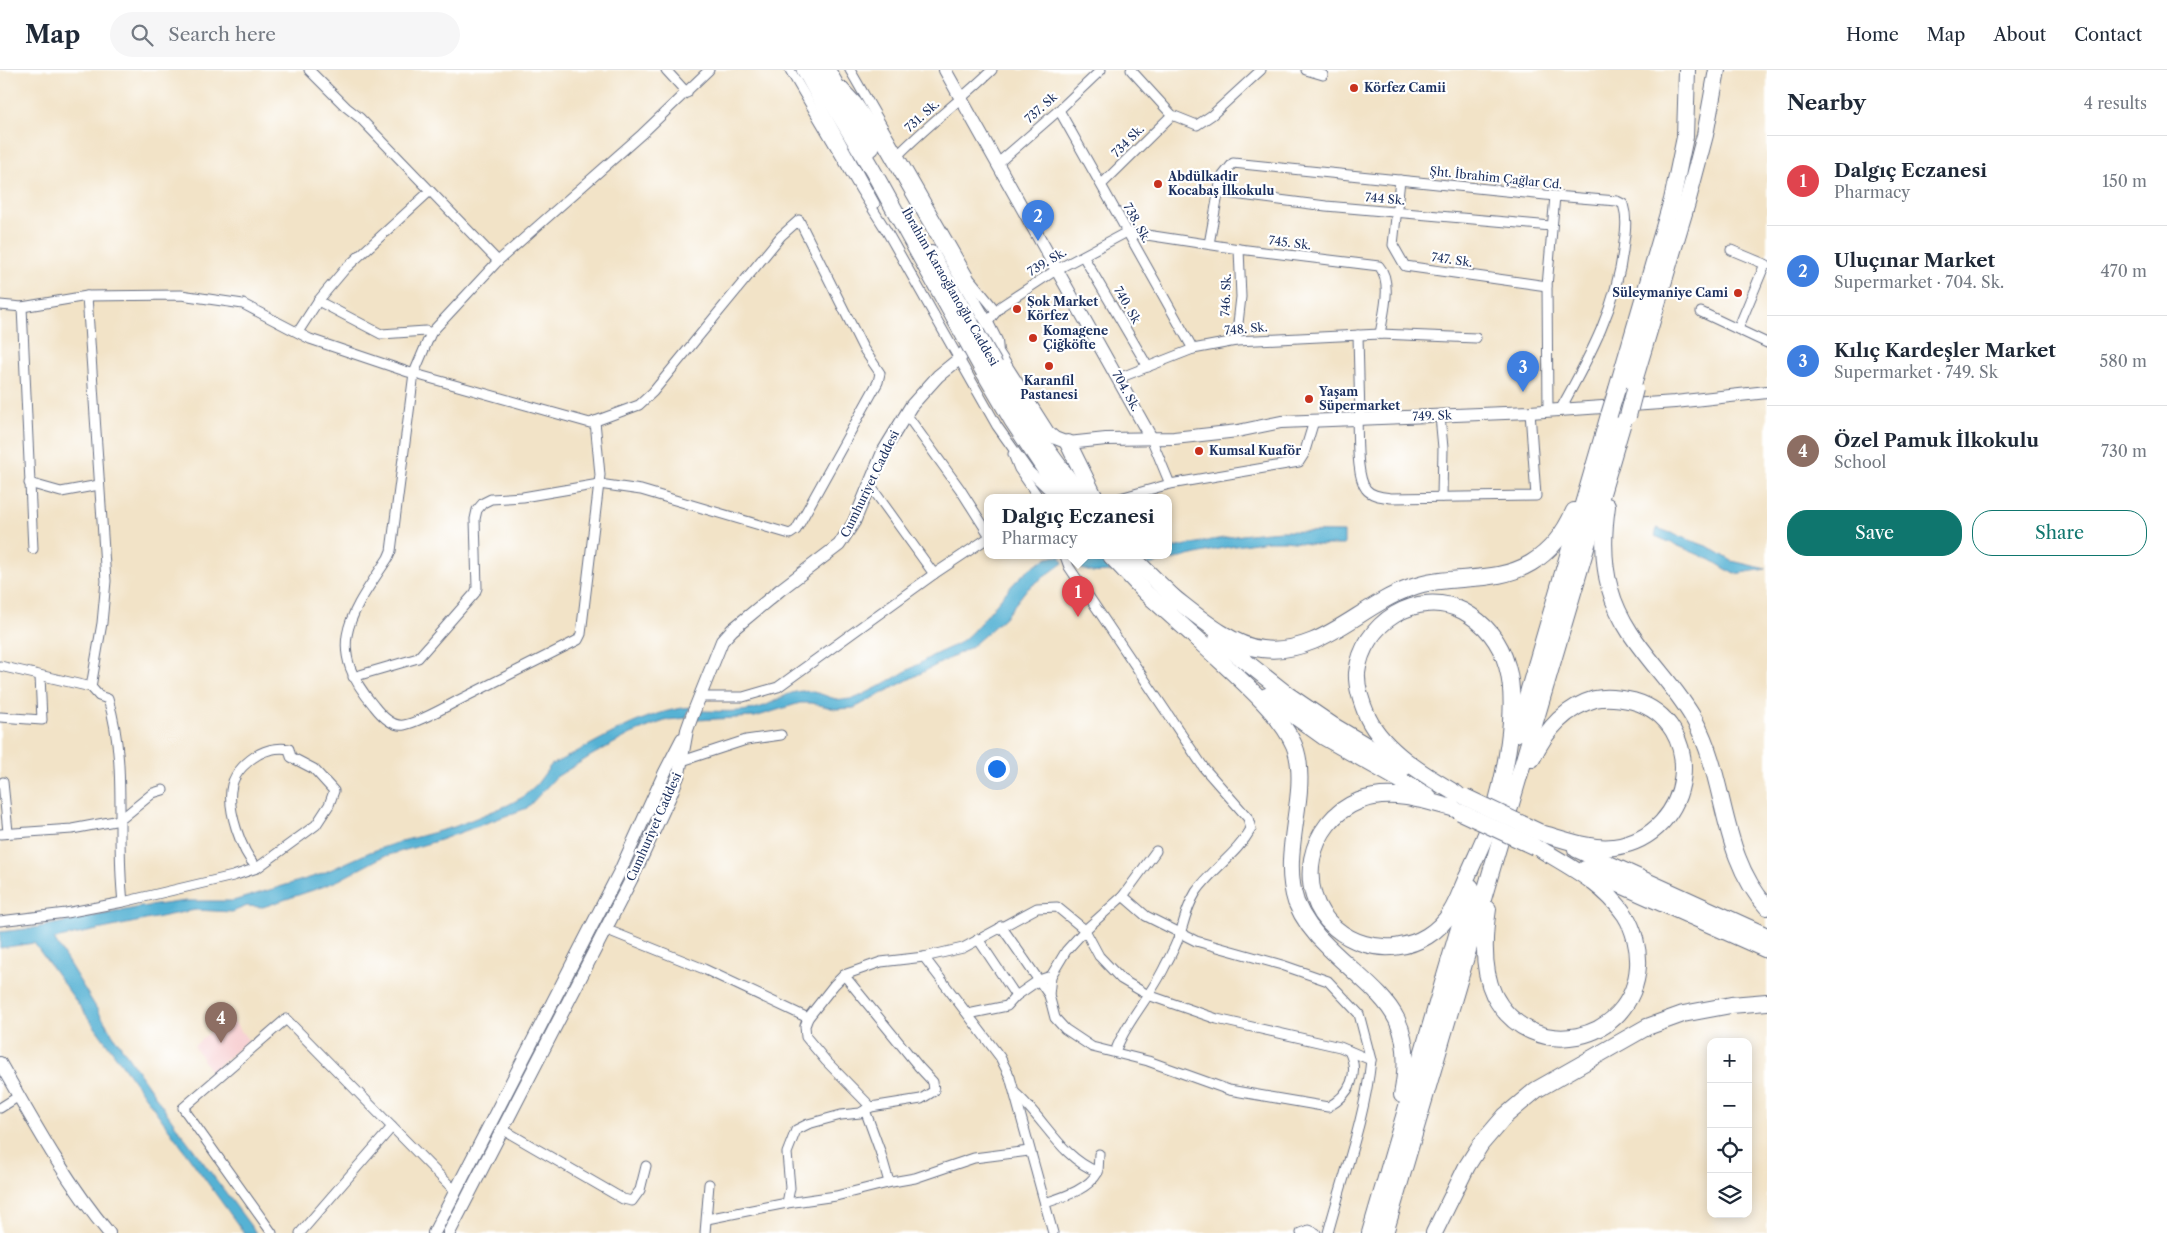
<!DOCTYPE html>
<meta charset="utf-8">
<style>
:root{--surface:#fff;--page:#f6f6f7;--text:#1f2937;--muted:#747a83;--line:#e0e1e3;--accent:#0f766e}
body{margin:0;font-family:"Libre Caslon Text",serif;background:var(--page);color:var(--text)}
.controls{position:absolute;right:15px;bottom:15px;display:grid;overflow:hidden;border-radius:10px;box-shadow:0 2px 12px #0003}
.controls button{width:45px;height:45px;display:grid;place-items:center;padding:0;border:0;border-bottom:1px solid var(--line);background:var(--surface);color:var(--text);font:25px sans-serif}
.you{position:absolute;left:996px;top:698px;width:18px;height:18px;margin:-12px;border:4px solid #fff;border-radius:50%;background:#1a73e8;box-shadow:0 0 0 8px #1a73e833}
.badge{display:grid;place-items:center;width:32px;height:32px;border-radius:50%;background:var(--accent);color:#fff;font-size:16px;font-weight:700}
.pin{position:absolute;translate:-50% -41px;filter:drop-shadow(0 1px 2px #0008)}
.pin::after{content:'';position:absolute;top:26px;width:18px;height:15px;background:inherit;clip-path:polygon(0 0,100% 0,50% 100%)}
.popup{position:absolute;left:984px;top:424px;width:188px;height:65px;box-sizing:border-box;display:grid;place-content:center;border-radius:10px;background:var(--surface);filter:drop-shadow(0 1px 4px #0005);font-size:16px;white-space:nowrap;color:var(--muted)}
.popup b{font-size:19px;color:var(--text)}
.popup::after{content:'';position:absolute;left:50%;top:100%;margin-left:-10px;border:10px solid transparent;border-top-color:var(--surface)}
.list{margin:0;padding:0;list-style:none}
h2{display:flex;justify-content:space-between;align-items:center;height:65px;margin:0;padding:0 20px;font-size:21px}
h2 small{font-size:16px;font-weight:400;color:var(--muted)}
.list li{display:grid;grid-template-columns:32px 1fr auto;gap:15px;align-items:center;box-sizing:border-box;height:90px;padding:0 20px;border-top:1px solid var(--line)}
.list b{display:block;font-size:19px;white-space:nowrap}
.list p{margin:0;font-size:16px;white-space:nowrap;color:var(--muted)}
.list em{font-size:16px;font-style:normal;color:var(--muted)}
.actions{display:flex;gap:10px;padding:15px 20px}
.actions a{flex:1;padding:11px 0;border:1px solid var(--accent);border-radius:20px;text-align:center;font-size:18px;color:var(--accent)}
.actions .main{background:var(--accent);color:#fff}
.icon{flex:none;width:28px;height:28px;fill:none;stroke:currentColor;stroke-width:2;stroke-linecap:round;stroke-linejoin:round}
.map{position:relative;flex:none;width:1767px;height:1163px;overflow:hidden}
header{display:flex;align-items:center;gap:30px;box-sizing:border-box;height:70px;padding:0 25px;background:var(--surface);border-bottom:1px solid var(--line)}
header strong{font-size:24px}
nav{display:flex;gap:28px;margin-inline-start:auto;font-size:18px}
.search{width:350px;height:45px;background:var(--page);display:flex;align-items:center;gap:12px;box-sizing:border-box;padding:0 18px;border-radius:28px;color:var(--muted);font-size:19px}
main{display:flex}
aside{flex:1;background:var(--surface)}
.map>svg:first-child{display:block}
.built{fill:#f7cfd1}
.water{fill:#56b2d4;stroke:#387099}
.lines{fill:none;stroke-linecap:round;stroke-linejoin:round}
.street-casing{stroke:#666e83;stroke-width:11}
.secondary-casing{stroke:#666e83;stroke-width:14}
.highway-casing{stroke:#666e83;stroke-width:18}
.street{stroke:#fff;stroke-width:9}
.secondary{stroke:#fff;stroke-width:12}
.highway{stroke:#fff;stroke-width:16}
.highway-bridge-casing{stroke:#666e83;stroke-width:18;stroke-linecap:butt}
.highway-bridge{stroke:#fff;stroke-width:16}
.poi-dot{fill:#c8321e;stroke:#fff;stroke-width:2}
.labels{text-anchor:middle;stroke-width:4.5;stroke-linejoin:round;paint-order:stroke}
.poi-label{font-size:12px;font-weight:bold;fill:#1b2f5e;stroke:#fff;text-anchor:start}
.street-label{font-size:12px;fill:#1b2f5e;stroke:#fff}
</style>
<header>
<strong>Map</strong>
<div class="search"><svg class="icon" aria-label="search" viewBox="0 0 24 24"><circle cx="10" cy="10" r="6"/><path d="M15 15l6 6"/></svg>Search here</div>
<nav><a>Home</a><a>Map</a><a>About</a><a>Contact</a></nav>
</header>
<main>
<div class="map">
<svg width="1767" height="1163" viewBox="0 0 1767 1163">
<rect width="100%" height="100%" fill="#fff"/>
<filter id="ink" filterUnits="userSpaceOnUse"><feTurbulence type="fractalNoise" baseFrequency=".02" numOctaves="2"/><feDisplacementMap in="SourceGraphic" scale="10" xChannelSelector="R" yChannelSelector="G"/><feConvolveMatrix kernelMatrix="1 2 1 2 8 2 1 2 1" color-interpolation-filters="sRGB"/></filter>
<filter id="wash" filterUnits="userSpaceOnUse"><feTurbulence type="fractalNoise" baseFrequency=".0096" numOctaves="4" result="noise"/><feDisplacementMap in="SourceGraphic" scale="20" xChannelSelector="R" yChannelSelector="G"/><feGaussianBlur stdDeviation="1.12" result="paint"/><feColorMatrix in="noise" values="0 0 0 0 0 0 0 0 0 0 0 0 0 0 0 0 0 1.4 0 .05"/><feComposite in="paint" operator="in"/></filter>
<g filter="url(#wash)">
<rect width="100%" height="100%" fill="#f2e3c7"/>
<polygon class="built" points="229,945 248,970 211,1002 194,976"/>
<g class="water">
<polygon points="1657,458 1709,477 1732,491 1766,499 1734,504 1711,490 1655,466"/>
<path d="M 1282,461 L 1344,462 L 1344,475 L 1317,475 L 1286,471 L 1268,471 L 1223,478 L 1149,495 L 1140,486 L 1168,486 L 1168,479 C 1206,471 1243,463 1282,461 Z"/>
<path d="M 1060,486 L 1063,493 L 1026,520 L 1005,547 L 971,577 L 854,638 L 835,639 L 812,633 L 800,633 L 755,647 L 697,650 L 700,641 C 719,641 740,643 758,638 C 774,634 788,620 805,621 C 827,622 833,635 858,627 C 884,615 908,600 932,586 C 943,580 954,577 963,570 C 991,548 1023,486 1060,486 Z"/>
<path d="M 1072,486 C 1083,486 1092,494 1104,493 L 1111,502 C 1095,503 1090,503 1075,496 Z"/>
<path d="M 690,637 L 686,648 L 668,650 L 656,654 L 631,664 L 594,684 L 556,707 L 527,738 L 440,770 L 382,787 L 339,810 L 322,817 L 263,837 L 247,836 L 232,842 L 196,840 L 184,842 L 54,869 L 111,962 L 176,1056 L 256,1163 L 244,1163 L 34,873 L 0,878 L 0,862 L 34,858 L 141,837 L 186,831 L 233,831 L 319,805 L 370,782 L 402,771 L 454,757 L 508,735 L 523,727 L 537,714 L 551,695 L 563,689 C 604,668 644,642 690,637 Z"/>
</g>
</g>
<g filter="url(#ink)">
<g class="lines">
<defs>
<g id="street">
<polyline points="309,0 346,37 360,48 498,191"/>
<polyline points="666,0 687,23"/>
<polyline points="790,0 860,119 886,160 997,356 1029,401 1057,428"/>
<polyline points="801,0 875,134"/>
<polyline points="850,0 970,209 996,241"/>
<polyline points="1131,0 1172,45 1197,55 1212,45 1261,0"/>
<polyline points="1306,0 1323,5"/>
<polyline points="1059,40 1193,279"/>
<path d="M 900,83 C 929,54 962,29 992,0"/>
<polyline points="997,94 1059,40 1101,0"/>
<polyline points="1400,110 1393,175 1405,196 1547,216 1555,126"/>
<polyline points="1102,114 1172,45"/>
<polyline points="1218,122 1326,136 1551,156"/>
<path d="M 1209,174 L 1221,108 L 1233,93 L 1555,126 L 1617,131 L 1623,134 C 1627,147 1626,158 1624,172 C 1618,235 1590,286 1560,340"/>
<polyline points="1731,180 1767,195"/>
<polyline points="1083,186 1148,297"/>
<polyline points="1547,216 1548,341"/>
<polyline points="87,226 106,511 102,553 91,617"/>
<polyline points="318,231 381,264 426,261 431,263"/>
<polyline points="0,235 22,237 87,226 181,225 243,234 310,269 408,302 590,353 639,335 653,322 781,166 799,150 863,278 880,303 878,312 796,460 790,464 641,420 599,414 523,427 491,429 483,433 477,440 475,449 477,518 475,523 418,588 353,607"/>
<polyline points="22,237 33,479"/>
<polyline points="1701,242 1767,273"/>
<path d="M 987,253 L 1001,236 L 1056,200 L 1127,162 L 1239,179 L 1379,196 C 1393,212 1383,245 1380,264"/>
<polyline points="1738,259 1765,194"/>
<polyline points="298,262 318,231 345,199 430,121"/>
<polyline points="1358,265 1360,349"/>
<polyline points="1236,271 1241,227 1239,179"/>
<polyline points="1119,308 1193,279 1236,271 1380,264 1476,268"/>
<polyline points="906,344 960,419 988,463"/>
<polyline points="1440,346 1443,378 1442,427"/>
<path d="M 1357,349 C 1358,366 1356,406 1366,419 C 1371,426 1383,427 1391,428 L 1536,426 L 1530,342"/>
<path d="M 595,351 L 600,405 L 581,564 L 578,570 C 538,590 499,610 459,630 C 446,637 417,653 404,655 C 392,657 381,645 374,636 C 323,576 351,544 388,488 L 391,481 L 414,303 L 431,263 L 498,191 L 642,64 L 709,0"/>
<polyline points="1151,368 1170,414 1299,392 1304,384 1314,351"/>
<polyline points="1013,384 1019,399 1039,428"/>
<polyline points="29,413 61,422 99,415"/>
<polyline points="869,414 934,504"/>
<polyline points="1120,428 1170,414"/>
<path d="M 1065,486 L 1069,497 L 1204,698 L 1248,748 L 1251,759 C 1237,784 1212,799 1196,822 C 1188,835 1185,847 1181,861 C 1177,873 1171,885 1165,896 C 1151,926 1127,950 1115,982"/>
<path d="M 0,596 L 91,617 L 99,626 L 108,629 C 128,694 115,765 123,832"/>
<polyline points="699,627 743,627 778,617 934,504 988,468"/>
<polyline points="0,647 42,650 40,606"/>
<polyline points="682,691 746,670 781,665"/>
<polyline points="3,712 8,762"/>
<polyline points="0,764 72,759 120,750 153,723 163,720"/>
<path d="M 1156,781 L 1123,826 L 1085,860 L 1066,881 L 1051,906 L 1049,925 L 1055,948 L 1065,959 L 1092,977 L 1148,991 L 1229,1020 L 1328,1037 C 1350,1025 1360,1004 1349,981"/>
<polyline points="1123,826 1146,846 1196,871 1282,895 1328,911 1359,944 1371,990"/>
<path d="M 0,851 L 66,843 L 123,832 L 233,806 L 257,798 L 316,755 L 329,735 L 334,721 L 314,699 L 291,687 L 289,679 C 278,677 269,679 259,684 C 248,690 235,702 232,715 C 226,738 241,781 257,798"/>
<polyline points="1001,856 1049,925"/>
<polyline points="605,859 704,899 808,948"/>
<polyline points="978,869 1016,926"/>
<polyline points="924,887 1000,987 1010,1007 1053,1163"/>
<polyline points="968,944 1007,936 1016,926 1039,910 1051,906"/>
<path d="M 1015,1023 C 1044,1048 1061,1088 1098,1102 C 1088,1120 1063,1127 1045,1133"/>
<path d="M 871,1037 L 826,991 L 806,967 L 805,956 L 808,948 L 834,915 L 844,905 L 881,892 L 924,887 L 963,878 L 1037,838 L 1057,837 L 1085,860 L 1099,886 L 1121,909 L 1148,925 L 1217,949 L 1340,977 L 1371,990 C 1365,1049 1343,1106 1328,1163"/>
<polyline points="0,1038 19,1026"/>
<polyline points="865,1040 880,1081 889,1112"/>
<polyline points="502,1059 623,1129 632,1131 640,1120 646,1096"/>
<polyline points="1098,1102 1099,1084"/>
<polyline points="787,1133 836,1126 892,1112 915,1108 974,1088 1029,1081"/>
<polyline points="707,1149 787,1133 790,1118 787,1083 796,1060 808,1054 841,1045 860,1043 871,1037 921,1029 934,1021 933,1012 919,997 844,905"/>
<polyline points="272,1163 183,1038 286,949 456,1122"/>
<polyline points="300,1163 392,1057"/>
<polyline points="705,1163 709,1114"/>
<polyline points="1301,1163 1309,1160 1316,1163"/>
</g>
<g id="secondary">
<polyline points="945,0 1151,368"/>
<polyline points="842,18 855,32 885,76 987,253 996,271 997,282 1048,362 1055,368 1068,373 1106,369 1174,368 1238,361 1281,352 1530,342 1675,332 1767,322"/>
<path d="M 0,993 C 33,1051 66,1112 109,1163"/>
<polyline points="434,1163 621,799 665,702 682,669"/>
<polyline points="449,1163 634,804 671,724 679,704 687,660 692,646 722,571 732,560 780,520 839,475 854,452 883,382 911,336 938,306 959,289 974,270"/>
</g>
<g id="highway">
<polyline points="813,0 873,101 961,260"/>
<polyline points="827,0 871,78"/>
<polyline points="931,184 971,254"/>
<polyline points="995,296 1027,352 1082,428"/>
<polyline points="984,302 1012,350 1064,428"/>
<polyline points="1632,318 1687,133 1705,65 1717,0"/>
<polyline points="1617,319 1672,130 1685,67 1687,0"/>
<polyline points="1068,373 1095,428"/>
<path d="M 1607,436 C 1603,464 1602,491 1610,519 C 1624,572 1670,605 1695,651 C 1727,710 1720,786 1767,837"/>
<polyline points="1111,486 1146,523 1203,574"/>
<polyline points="1131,486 1176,530"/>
<path d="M 1169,524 C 1194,543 1230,576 1262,579 C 1320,586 1359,536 1410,518 C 1449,503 1495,515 1531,493 C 1551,481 1565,462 1574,441"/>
<path d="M 1195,567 C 1224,596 1278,638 1294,675 C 1302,694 1300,718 1297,738 C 1293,769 1286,801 1296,832 C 1303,849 1315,865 1329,878 C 1380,928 1418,942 1402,1025"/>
<polyline points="1217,569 1288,625 1332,655 1404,698"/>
<polyline points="1267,626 1324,667 1428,726"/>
<polyline points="1516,664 1609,345"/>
<path d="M 1532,689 C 1545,661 1564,638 1595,629 C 1608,626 1620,628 1633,631 C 1708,652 1696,765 1614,777 C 1591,780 1566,770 1544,764"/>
<path d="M 1455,739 C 1424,730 1390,719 1359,731 C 1308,751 1293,822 1335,858 C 1370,888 1426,883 1451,842 C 1458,831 1462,817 1468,805 C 1476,786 1486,767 1492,748 C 1505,707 1519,637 1507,596 C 1500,571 1485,553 1463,541 C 1417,517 1362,554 1357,603 C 1356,618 1362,634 1368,648 C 1384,681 1426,706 1457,724"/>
<polyline points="1576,779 1767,866"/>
<polyline points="1585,799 1767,880"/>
<path d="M 1488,839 C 1484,865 1482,900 1494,925 C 1530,995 1633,974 1638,896 C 1639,879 1634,859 1625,845 C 1605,815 1572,798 1542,780"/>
<polyline points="1370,1163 1471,817"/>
<polyline points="1385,1163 1625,345"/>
<polyline points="1434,1163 1467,1096 1481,1074 1505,1046 1536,1020 1647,957 1683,944 1731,935 1767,932"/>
</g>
</defs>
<use href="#street" class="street-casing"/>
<use href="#secondary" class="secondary-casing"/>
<use href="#highway" class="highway-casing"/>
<use href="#street" class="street"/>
<use href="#secondary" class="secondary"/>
<use href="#highway" class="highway"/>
<defs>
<g id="highway-bridge">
<polyline points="971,254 995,296"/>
<polyline points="961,260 984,302"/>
<polyline points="1609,345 1617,319"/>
<polyline points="1628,346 1635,319"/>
<polyline points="1465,727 1539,762"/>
<polyline points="1460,742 1535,777"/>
</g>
</defs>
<use href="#highway-bridge" class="highway-bridge-casing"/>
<use href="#highway-bridge" class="highway-bridge"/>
</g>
</g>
<g class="poi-dot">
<circle cx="1354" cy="18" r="5"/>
<circle cx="1158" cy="114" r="5"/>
<circle cx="1738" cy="223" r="5"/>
<circle cx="1017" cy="239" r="5"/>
<circle cx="1033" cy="268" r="5"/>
<circle cx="1049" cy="296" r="5"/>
<circle cx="1309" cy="329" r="5"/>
<circle cx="1199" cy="381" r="5"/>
</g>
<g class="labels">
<g class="poi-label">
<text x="1364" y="22">Körfez Camii</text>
<text x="1168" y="111">Abdülkadir<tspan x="1168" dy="14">Kocabaş İlkokulu</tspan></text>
<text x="1728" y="227" text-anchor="end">Süleymaniye Cami</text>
<text x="1027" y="236">Şok Market<tspan x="1027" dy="14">Körfez</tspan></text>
<text x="1043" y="265">Komagene<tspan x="1043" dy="14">Çiğköfte</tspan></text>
<text x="1049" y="315" text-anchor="middle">Karanfil<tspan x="1049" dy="14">Pastanesi</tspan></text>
<text x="1319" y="326">Yaşam<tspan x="1319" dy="14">Süpermarket</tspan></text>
<text x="1209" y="385">Kumsal Kuaför</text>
</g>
<g class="street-label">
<text transform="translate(1041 38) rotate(-42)" y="4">737. Sk</text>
<text transform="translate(922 46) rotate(-42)" y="4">731. Sk.</text>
<text transform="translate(1128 71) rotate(-45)" y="4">734 Sk.</text>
<text transform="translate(1496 108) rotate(6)" y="4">Şht. İbrahim Çağlar Cd.</text>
<text transform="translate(1385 129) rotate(5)" y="4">744 Sk.</text>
<text transform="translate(1137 153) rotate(61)" y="4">738. Sk.</text>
<text transform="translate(1290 173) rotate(7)" y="4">745. Sk.</text>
<text transform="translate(1452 190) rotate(8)" y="4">747. Sk.</text>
<text transform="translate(1047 192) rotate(-31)" y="4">739. Sk.</text>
<text transform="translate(950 217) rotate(60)" y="4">İbrahim Karaoğlanoğlu Caddesi</text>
<text transform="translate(1226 225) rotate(-88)" y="4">746. Sk.</text>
<text transform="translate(1127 235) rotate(60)" y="4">740. Sk</text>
<text transform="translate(1246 259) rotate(-5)" y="4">748. Sk.</text>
<text transform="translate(1126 321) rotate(61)" y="4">704. Sk.</text>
<text transform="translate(1432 346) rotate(-2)" y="4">749. Sk</text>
<text transform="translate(870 414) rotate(-64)" y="4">Cumhuriyet Caddesi</text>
<text transform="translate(654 757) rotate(-66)" y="4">Cumhuriyet Caddesi</text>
</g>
</g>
</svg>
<div class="controls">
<button>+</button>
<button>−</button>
<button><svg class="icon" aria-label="locate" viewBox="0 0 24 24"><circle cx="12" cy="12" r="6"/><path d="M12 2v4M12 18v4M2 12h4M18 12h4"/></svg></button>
<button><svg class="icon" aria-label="layers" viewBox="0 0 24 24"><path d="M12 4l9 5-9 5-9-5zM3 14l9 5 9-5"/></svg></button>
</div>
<div class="you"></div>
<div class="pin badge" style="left:1078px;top:547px;background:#e0444e">1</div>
<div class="popup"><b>Dalgıç Eczanesi</b>Pharmacy</div>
<div class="pin badge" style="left:1038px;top:171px;background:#3f7fe0">2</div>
<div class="pin badge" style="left:1523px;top:322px;background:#3f7fe0">3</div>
<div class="pin badge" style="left:221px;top:973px;background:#8d6e63">4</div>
</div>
<aside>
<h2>Nearby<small>4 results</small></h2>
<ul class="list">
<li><span class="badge" style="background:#e0444e">1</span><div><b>Dalgıç Eczanesi</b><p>Pharmacy</p></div><em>150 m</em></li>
<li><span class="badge" style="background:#3f7fe0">2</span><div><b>Uluçınar Market</b><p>Supermarket · 704. Sk.</p></div><em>470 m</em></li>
<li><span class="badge" style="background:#3f7fe0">3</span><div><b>Kılıç Kardeşler Market</b><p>Supermarket · 749. Sk</p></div><em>580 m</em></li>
<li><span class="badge" style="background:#8d6e63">4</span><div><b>Özel Pamuk İlkokulu</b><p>School</p></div><em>730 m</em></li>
</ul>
<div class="actions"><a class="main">Save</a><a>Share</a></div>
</aside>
</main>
